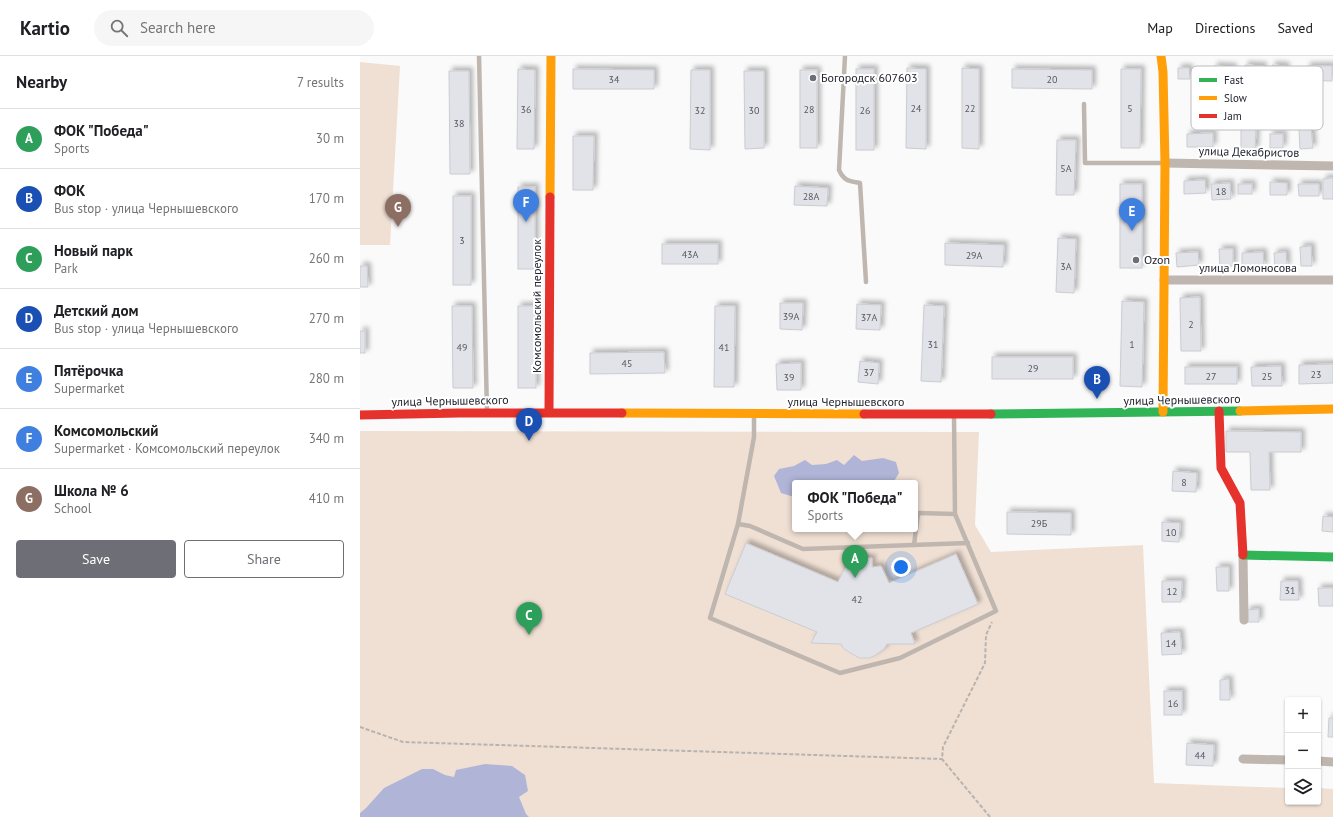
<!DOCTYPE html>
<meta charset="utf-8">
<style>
:root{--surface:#fff;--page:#f6f6f6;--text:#202124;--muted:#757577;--line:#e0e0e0;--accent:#6e6f76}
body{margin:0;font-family:"PT Sans",sans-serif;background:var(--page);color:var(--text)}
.controls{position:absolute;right:12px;bottom:12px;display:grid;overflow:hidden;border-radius:4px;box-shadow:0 1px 3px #0004}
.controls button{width:36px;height:36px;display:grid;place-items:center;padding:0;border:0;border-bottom:1px solid var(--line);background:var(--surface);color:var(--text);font:20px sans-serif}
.you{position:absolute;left:541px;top:511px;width:14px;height:14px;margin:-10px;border:3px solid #fff;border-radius:50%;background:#1a73e8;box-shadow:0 0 0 6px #1a73e833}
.badge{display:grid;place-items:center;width:26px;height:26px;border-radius:50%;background:var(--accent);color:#fff;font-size:13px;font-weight:700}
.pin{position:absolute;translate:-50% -33px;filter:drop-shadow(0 1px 2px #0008)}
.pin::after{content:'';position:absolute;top:21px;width:14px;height:12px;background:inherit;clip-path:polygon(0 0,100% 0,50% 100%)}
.popup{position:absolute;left:432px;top:424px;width:126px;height:52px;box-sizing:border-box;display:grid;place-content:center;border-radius:4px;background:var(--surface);filter:drop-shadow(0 1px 3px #0005);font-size:13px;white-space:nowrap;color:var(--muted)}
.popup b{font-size:15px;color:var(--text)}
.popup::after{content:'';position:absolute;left:50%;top:100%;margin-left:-8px;border:8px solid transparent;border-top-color:var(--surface)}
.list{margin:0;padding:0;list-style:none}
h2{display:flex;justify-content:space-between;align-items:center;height:52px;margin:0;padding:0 16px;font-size:17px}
h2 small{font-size:13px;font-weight:400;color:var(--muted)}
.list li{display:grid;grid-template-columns:26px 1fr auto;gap:12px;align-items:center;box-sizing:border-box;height:60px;padding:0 16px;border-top:1px solid var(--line)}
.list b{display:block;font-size:15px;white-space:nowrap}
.list p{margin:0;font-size:13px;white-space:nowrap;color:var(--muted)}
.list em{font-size:13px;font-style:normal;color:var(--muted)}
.actions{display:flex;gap:8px;padding:12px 16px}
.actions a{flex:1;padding:9px 0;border:1px solid var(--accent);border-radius:4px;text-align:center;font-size:14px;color:var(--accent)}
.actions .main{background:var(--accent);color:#fff}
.icon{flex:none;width:22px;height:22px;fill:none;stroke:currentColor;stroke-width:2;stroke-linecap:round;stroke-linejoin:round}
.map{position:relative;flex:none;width:973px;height:761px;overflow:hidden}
header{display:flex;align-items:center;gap:24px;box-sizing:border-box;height:56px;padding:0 20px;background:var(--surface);border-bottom:1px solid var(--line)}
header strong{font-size:19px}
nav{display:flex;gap:22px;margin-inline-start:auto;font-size:14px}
.search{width:280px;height:36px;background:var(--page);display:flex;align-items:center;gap:10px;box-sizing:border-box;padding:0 14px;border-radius:22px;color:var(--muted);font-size:15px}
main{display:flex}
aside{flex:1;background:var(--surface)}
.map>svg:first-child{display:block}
.green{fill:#f0e0d4;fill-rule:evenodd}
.water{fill:#b0b5d8}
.building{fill:#e2e3e9;stroke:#cbccd1;filter:url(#shadow)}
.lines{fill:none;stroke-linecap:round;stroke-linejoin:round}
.path{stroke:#b8b3af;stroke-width:2;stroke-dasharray:4 2;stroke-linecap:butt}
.lane{stroke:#bfb6af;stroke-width:4.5}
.street{stroke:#bfb6af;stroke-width:9}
.fast{stroke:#30b455;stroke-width:9}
.slow{stroke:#ff9f0a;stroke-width:9}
.jam{stroke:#e5322d;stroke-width:9}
.poi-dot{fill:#6e6f76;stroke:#fff;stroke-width:1.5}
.labels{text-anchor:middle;stroke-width:4;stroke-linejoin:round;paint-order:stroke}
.number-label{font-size:10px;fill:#555760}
.poi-label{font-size:12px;fill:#22242f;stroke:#fff;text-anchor:start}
.street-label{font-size:12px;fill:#22242f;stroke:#fff}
.key{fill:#fff;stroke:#bdbdc1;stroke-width:1}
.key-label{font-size:11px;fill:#22242f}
</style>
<header>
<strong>Kartio</strong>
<div class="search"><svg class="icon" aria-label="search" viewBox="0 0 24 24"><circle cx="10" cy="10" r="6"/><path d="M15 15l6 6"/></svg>Search here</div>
<nav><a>Map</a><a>Directions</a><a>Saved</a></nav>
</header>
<main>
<aside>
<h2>Nearby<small>7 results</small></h2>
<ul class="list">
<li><span class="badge" style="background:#2e9e5b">A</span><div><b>ФОК &quot;Победа&quot;</b><p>Sports</p></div><em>30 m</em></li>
<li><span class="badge" style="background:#1a4fb4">B</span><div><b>ФОК</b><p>Bus stop · улица Чернышевского</p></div><em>170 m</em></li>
<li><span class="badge" style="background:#2e9e5b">C</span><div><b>Новый парк</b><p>Park</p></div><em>260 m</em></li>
<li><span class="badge" style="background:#1a4fb4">D</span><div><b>Детский дом</b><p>Bus stop · улица Чернышевского</p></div><em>270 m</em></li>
<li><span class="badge" style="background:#3f7fe0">E</span><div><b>Пятёрочка</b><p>Supermarket</p></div><em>280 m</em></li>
<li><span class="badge" style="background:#3f7fe0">F</span><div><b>Комсомольский</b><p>Supermarket · Комсомольский переулок</p></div><em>340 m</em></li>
<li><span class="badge" style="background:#8d6e63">G</span><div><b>Школа № 6</b><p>School</p></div><em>410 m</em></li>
</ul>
<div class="actions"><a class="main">Save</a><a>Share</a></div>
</aside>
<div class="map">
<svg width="973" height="761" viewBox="0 0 973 761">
<defs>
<filter id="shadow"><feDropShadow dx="3.5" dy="-3.5" stdDeviation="2" flood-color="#0004"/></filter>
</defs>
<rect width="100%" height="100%" fill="#fafafa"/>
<g class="green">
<polygon points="0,6 40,10 30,189 0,189"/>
<path d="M 0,375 L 619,376 L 615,469 L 631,496 L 783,489 L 794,727 L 928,732 L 928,746 L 958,746 L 958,732 L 973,733 L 973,761 L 0,761 ZM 435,427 L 555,427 L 555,473 L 435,473 Z"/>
</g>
<g class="water">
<polygon points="494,399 502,405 523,402 536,406 539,417 533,427 435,427 435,441 434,441 421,437 414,420 419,413 434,410 445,404 452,409 466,408 477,404 484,409"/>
<polygon points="125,708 152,710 165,719 168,735 159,741 166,758 169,761 0,761 0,757 6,752 24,732 62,713 73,713 85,719 94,721 96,714"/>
</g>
<g class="building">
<polygon points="885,9 903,10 903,25 884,25"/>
<polygon points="912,9 926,10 925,23 911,22"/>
<polygon points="854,10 873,11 873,25 854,23"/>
<polygon points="947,10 972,10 972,25 947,24"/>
<polygon points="547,12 566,13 566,93 546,92"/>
<polygon points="602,12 619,13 619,93 602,92"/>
<polygon points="818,12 829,12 830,23 818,23"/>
<polygon points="158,13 175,14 174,93 157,93"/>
<polygon points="213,13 294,14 294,33 213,33"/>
<rect x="496" y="13" width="18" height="81"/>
<polygon points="652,13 732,14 732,33 652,32"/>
<polygon points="761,13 781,13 780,92 761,92"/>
<polygon points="331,14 350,14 350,94 330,93"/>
<rect x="440" y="14" width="17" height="78"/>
<polygon points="89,15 109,15 110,118 90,118"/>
<polygon points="384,15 404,15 404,92 385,93"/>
<polygon points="881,72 896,73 895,94 881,93"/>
<polygon points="951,72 953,92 940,93 939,73"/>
<polygon points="853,77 853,91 827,91 827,78"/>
<rect x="910" y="78" width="13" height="14"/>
<polygon points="213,80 234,80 233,134 213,134"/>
<polygon points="697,84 716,84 714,139 696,139"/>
<polygon points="973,122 973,143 963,143 963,123"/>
<polygon points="845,124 846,137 824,138 824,125"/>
<polygon points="910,126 927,127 927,139 910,139"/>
<polygon points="870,127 871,143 852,144 851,128"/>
<rect x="760" y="128" width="22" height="84"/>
<rect x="878" y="128" width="14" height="10"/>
<polygon points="938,128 959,128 959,140 939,140"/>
<polygon points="435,130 468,132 467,150 434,149"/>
<rect x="158" y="131" width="17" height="82"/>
<rect x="93" y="140" width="18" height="89"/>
<polygon points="698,182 716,183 714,237 696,236"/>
<polygon points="585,187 644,189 643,211 585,209"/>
<rect x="302" y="188" width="56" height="20"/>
<polygon points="951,190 952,210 941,210 940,191"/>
<polygon points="859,193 873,193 873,210 860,211"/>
<polygon points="838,196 839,209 817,211 816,197"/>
<polygon points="903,196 904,211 882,212 882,197"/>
<polygon points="926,196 927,211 915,212 914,197"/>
<polygon points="0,210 7,210 8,231 0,231"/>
<polygon points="840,241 841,295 821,295 820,242"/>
<polygon points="762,245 784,246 782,331 760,330"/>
<polygon points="420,247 443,247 442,274 420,273"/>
<polygon points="497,248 521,249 520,274 496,273"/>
<polygon points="564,249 584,250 581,326 561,325"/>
<polygon points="92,250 112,250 113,332 93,332"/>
<rect x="158" y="250" width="18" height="82"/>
<polygon points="355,250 375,250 374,331 354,331"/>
<rect x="0" y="275" width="5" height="22"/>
<polygon points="304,296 305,317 230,318 230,297"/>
<rect x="632" y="301" width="81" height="22"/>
<polygon points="500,305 519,307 518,328 498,326"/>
<polygon points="441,307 441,334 417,334 416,308"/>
<polygon points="973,308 973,327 939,328 939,309"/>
<polygon points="921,310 922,330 892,330 891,311"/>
<rect x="825" y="311" width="52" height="17"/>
<polygon points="866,375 941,376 941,396 909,396 910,434 891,434 890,396 866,396"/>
<polygon points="813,415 837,417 836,436 812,435"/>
<polygon points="647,456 711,457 711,479 647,478"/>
<polygon points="963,460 973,461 973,476 962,475"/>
<polygon points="802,466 820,467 819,486 802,485"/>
<polygon points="386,487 478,526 485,511 494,512 494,502 512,502 512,511 521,510 529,527 596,498 618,548 551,577 555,588 527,588 524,593 514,600 509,602 499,602 484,593 481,588 451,587 457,576 365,538"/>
<polygon points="856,511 869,511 869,535 857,535"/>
<polygon points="802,525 822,525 821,546 802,546"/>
<polygon points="921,525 938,525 939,544 920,544"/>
<polygon points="958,532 973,532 973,550 959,550"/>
<polygon points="899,553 899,566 887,566 887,554"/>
<polygon points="820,576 822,598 802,599 801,577"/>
<polygon points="869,623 870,644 860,644 860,624"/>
<rect x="804" y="635" width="18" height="24"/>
<polygon points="969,662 973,662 973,681 968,681"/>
<polygon points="827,687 854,689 853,710 826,709"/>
</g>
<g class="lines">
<g class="path">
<polyline points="0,671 43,686 582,703"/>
<polyline points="630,761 582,703 583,691 625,607 626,579 632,566"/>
</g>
<g class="lane">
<polyline points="119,0 127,357"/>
<path d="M 485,0 L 479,114 C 484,125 489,125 500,127 L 506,226"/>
<polyline points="724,48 725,107 805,107"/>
<polyline points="394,358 394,381 378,468 350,562 480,617 540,602 636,555 595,458 594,359"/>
<polyline points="378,468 390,470 443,493 608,487"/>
<polyline points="554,489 558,457 595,458"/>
</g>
<g class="street">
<polyline points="805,107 973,110"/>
<polyline points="804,224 973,224"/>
<polyline points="883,500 884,564"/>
<polyline points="883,703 928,704"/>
<polyline points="958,705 973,706"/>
</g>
<g class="fast">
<polyline points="631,358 880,355"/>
<polyline points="883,499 973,501"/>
</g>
<g class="slow">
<polyline points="801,0 803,16 805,107 803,356"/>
<polyline points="190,141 191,0"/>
<polyline points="880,355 973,353"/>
<polyline points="262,357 504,358"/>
</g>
<g class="jam">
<polyline points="859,355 861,412 880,447 883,499"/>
<polyline points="189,356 190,141"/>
<polyline points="504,358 631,358"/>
<polyline points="0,359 99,357 262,357"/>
</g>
</g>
<g class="poi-dot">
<circle cx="453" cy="22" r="4"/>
<circle cx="776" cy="204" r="4"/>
</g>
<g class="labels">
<g class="number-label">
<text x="254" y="27">34</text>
<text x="692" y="27">20</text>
<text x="556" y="56">24</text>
<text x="610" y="56">22</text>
<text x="770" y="56">5</text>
<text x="166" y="57">36</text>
<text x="449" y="57">28</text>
<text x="340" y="58">32</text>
<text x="394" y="58">30</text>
<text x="505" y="58">26</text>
<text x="99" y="71">38</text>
<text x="706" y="116">5А</text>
<text x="861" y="139">18</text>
<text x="451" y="144">28А</text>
<text x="102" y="188">3</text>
<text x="330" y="202">43А</text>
<text x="614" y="203">29А</text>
<text x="706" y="214">3А</text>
<text x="431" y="264">39А</text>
<text x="509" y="265">37А</text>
<text x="831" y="272">2</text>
<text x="573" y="292">31</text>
<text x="772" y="292">1</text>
<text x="102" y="295">49</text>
<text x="364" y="295">41</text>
<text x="267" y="311">45</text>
<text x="673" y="316">29</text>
<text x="509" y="320">37</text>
<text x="956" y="322">23</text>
<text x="851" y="324">27</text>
<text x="907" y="324">25</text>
<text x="429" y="325">39</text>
<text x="824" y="430">8</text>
<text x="679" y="471">29Б</text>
<text x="811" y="480">10</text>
<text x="930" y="538">31</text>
<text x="812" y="539">12</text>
<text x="497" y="547">42</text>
<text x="811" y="591">14</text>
<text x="813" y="651">16</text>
<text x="840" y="703">44</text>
</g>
<g class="poi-label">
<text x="461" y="26">Богородск 607603</text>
<text x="784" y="208">Ozon</text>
</g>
<g class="street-label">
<text transform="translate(889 96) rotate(1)" y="4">улица Декабристов</text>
<text x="888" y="216">улица Ломоносова</text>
<text transform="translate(177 250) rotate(-90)" y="4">Комсомольский переулок</text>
<text transform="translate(822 344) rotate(-1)" y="4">улица Чернышевского</text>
<text transform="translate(90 345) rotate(-1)" y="4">улица Чернышевского</text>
<text x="486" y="350">улица Чернышевского</text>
</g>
</g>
<rect x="831" y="10" width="132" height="64" rx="6" class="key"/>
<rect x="839" y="22" width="18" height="4" fill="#30b455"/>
<rect x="839" y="40" width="18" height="4" fill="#ff9f0a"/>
<rect x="839" y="58" width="18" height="4" fill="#e5322d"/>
<g class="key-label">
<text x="864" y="28">Fast</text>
<text x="864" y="46">Slow</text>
<text x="864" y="64">Jam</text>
</g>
</svg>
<div class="controls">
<button>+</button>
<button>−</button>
<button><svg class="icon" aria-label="layers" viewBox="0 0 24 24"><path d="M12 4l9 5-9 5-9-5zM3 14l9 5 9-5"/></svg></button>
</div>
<div class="you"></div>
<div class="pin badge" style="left:495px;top:522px;background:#2e9e5b">A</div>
<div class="popup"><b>ФОК &quot;Победа&quot;</b>Sports</div>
<div class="pin badge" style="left:737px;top:343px;background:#1a4fb4">B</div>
<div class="pin badge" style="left:169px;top:579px;background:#2e9e5b">C</div>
<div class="pin badge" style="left:169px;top:385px;background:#1a4fb4">D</div>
<div class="pin badge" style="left:772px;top:175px;background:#3f7fe0">E</div>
<div class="pin badge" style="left:166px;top:166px;background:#3f7fe0">F</div>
<div class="pin badge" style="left:38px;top:171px;background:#8d6e63">G</div>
</div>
</main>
